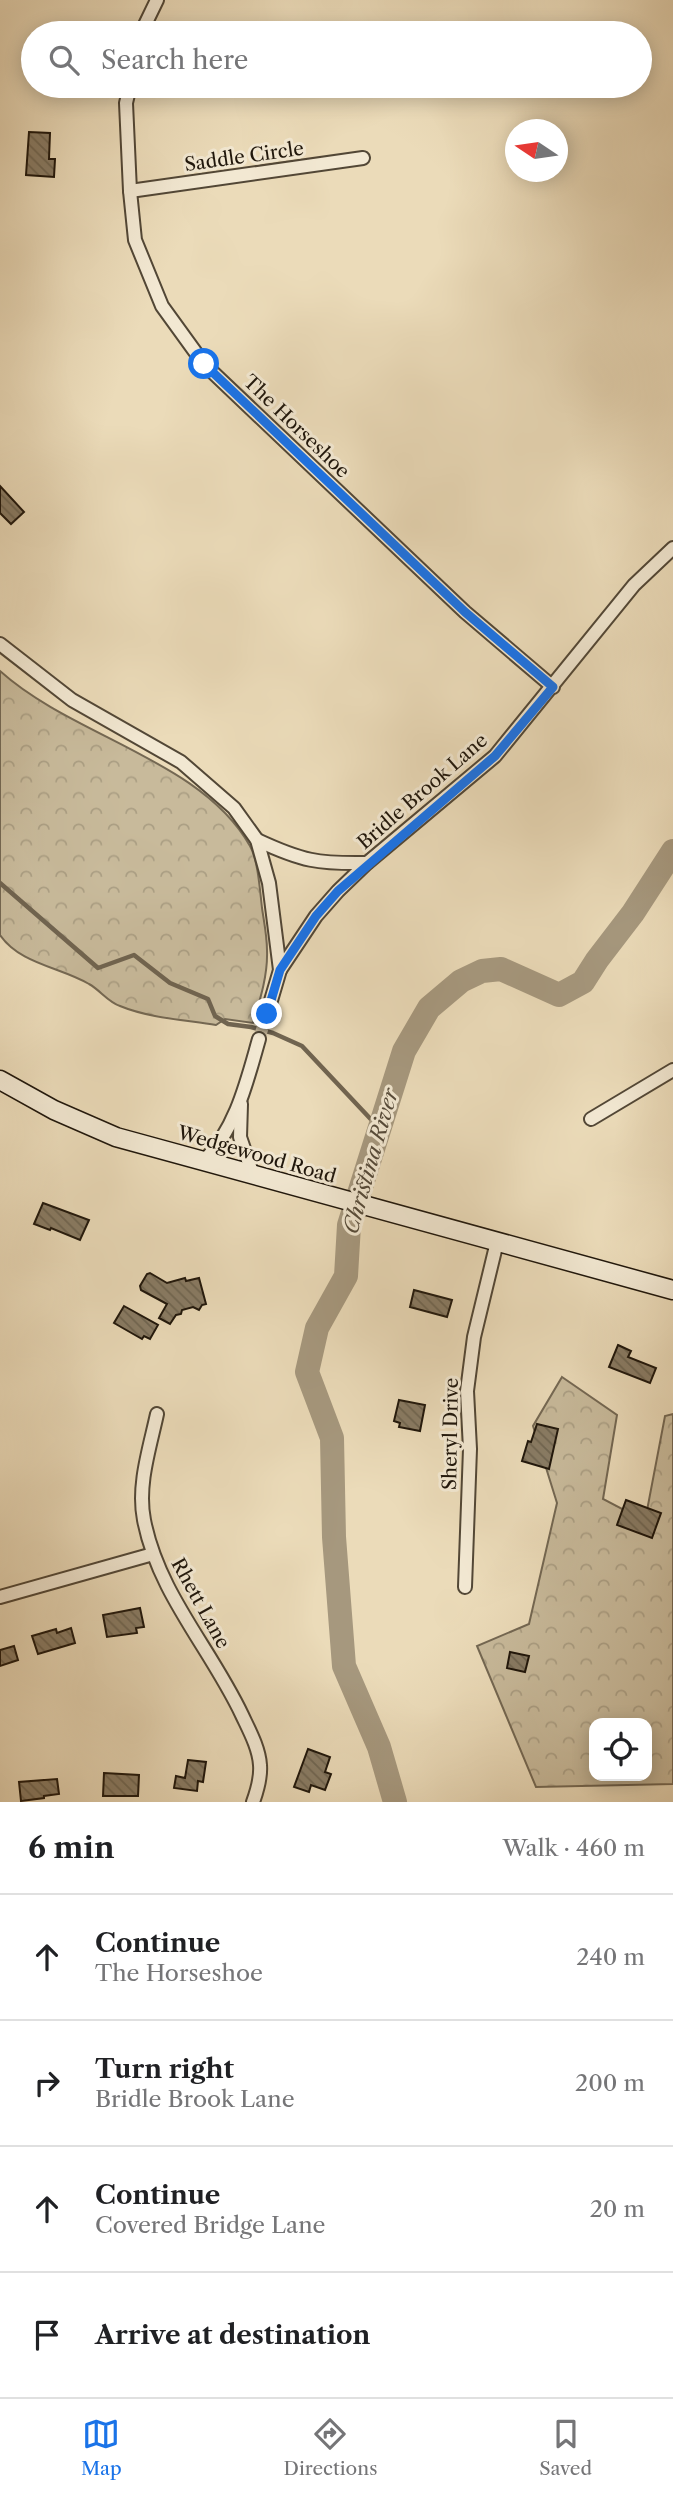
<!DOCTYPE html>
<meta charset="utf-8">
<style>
:root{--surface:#fff;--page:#f2f2f2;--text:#202124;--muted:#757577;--line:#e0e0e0;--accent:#1a73e8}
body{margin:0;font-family:"Libre Caslon Text",serif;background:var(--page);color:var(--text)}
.controls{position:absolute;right:21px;bottom:21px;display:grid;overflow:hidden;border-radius:14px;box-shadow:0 4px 18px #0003}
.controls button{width:63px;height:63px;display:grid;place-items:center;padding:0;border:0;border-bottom:2px solid var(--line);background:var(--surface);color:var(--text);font:35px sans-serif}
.compass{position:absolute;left:505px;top:119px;width:63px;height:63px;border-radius:50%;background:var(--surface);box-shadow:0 4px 18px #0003;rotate:283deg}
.stop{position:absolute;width:21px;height:21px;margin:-16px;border:5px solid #1a73e8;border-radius:50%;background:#fff}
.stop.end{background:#1a73e8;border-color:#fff;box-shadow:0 2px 7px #0008}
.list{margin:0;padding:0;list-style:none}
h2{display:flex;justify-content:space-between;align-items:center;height:91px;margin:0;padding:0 28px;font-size:30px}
h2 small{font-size:23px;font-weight:400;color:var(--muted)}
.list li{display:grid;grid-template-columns:46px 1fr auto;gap:21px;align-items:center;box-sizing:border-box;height:126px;padding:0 28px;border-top:2px solid var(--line)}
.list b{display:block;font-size:26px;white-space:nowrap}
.list p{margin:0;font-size:23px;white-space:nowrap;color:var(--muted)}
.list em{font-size:23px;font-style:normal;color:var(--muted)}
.icon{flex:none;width:38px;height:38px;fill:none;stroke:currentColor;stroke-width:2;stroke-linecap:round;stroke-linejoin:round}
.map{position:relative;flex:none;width:673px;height:1802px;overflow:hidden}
.search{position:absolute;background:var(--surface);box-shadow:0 4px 18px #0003;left:21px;right:21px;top:21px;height:77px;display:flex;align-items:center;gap:18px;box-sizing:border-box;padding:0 24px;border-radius:38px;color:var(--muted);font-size:26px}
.sheet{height:595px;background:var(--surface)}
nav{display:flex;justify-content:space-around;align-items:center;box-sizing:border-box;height:98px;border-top:2px solid var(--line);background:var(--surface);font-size:19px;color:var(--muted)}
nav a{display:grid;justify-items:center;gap:4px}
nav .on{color:var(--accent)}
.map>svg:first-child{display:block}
.forest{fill:url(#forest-crowns);stroke:#746853;stroke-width:2;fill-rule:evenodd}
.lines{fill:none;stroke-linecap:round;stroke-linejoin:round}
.stream{stroke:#706450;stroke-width:4.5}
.river{stroke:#a6987e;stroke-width:24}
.building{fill:url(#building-back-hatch);stroke:#1f160b;stroke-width:2}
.street-tunnel{stroke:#ccbd9f;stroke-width:12;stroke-dasharray:12 6;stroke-linecap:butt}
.street-casing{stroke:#524736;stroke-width:16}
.secondary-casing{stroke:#1f160b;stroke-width:21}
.street{stroke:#f2e8d2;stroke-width:12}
.secondary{stroke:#f2e8d2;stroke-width:18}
.route{stroke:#1a73e8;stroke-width:9}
.labels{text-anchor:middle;stroke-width:6;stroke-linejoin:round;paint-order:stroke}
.street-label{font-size:19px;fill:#1f160b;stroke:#f2e8d2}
.water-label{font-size:21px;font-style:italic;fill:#554a39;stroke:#f2e8d2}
</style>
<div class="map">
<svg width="673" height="1802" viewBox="0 0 673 1802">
<defs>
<pattern id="forest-crowns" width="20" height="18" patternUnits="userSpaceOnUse" patternTransform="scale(1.75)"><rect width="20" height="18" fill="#c8ba9b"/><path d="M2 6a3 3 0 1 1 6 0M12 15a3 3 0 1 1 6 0" fill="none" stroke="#ab9f84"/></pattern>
<pattern id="building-back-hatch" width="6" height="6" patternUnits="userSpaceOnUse" patternTransform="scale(1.75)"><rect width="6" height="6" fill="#897c65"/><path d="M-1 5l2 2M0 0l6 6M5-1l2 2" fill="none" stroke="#6f6551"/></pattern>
</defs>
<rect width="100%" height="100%" fill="#ebdbb9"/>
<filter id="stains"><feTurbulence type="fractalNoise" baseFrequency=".00286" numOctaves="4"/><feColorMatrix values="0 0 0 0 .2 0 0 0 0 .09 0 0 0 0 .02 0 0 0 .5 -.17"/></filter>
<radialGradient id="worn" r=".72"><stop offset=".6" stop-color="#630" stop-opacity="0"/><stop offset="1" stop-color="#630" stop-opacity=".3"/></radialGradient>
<g class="forest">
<path d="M 0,671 C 73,737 202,760 250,846 C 258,860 260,891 262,908 C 264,922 267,936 267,950 C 268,975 260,1000 253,1023 L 225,1019 L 216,1025 C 185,1020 149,1018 120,1006 C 108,1002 100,990 89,984 C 60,967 20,964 0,935 Z"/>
<path d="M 562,1377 L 617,1415 L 603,1499 L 645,1521 L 665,1416 L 673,1414 L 673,1784 L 536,1787 L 477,1646 L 529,1624 L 557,1503 L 533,1426 ZM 594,1723 L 647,1723 L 647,1776 L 594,1776 Z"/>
</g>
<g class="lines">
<polyline class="stream" points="0,883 98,968 134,955 170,983 208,999 215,1016 228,1024 251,1027 273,1033 302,1046 380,1129"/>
<polyline class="river" points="395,1802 379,1747 344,1666 334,1537 332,1438 307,1372 317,1328 346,1276 349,1225 404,1051 429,1008 461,981 482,971 501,969 559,995 583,982 597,960 633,913 673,851"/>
</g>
<g class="building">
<polygon points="29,132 50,133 49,159 55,159 54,177 26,175"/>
<polygon points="0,486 24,512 11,524 0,513"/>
<polygon points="43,1203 89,1220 80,1240 51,1228 50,1230 34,1224"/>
<polygon points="150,1273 167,1283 185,1278 186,1281 199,1278 206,1304 202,1305 199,1310 193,1307 182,1310 181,1314 176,1315 170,1324 159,1318 167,1304 141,1290 140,1286 147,1274"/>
<polygon points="414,1290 452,1300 447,1317 410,1307"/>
<polygon points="124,1306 158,1325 150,1339 144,1336 142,1339 114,1323"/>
<polygon points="618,1345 631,1351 628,1357 656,1368 650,1383 609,1367"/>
<polygon points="399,1400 425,1405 420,1431 399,1427 400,1423 394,1421"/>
<polygon points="537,1424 558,1429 549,1469 522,1461 528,1441 531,1442"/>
<polygon points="626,1500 661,1513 652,1538 617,1525"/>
<polygon points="140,1608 144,1627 136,1628 137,1633 107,1637 103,1615"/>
<polygon points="71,1628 75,1643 38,1654 32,1636 56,1629 57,1633"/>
<polygon points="14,1646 18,1660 0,1666 0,1650"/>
<polygon points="510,1652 529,1656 525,1672 507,1668"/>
<polygon points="308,1749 330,1757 325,1772 331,1774 325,1790 311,1785 309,1792 294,1787"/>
<polygon points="188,1760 206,1762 203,1782 198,1781 197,1791 174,1788 176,1776 185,1778"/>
<polygon points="104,1773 139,1775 138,1796 103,1796"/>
<polygon points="57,1779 59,1794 44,1796 44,1798 21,1801 19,1782"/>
</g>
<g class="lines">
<polyline class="street-tunnel" points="259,1039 267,1014"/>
<defs>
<g id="street">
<polyline points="141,33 157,0"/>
<polyline points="130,86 126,103 130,191 135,240 162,306 204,364 465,612 553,687"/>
<polyline points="130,191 363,158"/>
<polyline points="0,644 72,700 181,762 234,808 257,840 269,883 280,970 267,1014"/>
<path d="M 257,840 C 302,861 318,864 367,863"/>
<polyline points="280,970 316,916 338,891 367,863 495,756 634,585 673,548"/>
<polyline points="241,1104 240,1137 253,1175"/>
<polyline points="591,1119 673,1070"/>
<path d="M 203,1162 C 236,1129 247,1081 259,1039"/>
<path d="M 157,1414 C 150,1447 137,1485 144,1520 C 158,1593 211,1649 242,1715 C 249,1730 259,1748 260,1765 C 261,1777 257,1791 253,1802"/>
<polyline points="465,1587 470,1449 467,1391 474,1337 497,1242"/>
<polyline points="0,1597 153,1554"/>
</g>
<polyline id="secondary" points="0,1080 54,1110 116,1137 673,1290"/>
</defs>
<use href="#street" class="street-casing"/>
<use href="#secondary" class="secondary-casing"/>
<use href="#street" class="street"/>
<use href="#secondary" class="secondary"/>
</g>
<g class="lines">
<polyline class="route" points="204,364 465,612 553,687 495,756 338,891 316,916 280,970 267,1014"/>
</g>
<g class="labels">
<g class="street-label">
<text transform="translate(244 156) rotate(-8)" y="7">Saddle Circle</text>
<text transform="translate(297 426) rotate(44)" y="7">The Horseshoe</text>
<text transform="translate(422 791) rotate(-41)" y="7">Bridle Brook Lane</text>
<text transform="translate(257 1154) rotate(16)" y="7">Wedgewood Road</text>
<text transform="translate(450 1434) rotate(-89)" y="7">Sheryl Drive</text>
<text transform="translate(201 1603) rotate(61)" y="7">Rhett Lane</text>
</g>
<g class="water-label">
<text transform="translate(371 1161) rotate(-74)" y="7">Christina River</text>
</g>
</g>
<rect width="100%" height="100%" filter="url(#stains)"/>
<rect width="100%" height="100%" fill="url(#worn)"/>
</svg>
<div class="controls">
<button><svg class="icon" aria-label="locate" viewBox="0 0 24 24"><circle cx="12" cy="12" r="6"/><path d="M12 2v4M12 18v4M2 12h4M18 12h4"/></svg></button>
</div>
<svg class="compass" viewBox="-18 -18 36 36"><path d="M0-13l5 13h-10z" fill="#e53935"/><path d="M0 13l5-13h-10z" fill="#757577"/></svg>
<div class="stop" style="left:204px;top:364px"></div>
<div class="stop end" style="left:267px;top:1014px"></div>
<div class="search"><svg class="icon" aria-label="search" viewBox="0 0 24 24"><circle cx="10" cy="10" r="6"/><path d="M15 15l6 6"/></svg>Search here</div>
</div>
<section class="sheet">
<h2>6 min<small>Walk · 460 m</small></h2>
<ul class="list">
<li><svg class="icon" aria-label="ahead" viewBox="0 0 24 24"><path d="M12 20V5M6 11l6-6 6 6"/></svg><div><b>Continue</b><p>The Horseshoe</p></div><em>240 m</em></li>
<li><svg class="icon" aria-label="right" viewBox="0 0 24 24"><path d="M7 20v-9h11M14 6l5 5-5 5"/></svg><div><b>Turn right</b><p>Bridle Brook Lane</p></div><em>200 m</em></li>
<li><svg class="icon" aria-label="ahead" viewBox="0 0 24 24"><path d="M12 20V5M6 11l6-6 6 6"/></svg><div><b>Continue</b><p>Covered Bridge Lane</p></div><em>20 m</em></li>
<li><svg class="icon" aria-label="arrive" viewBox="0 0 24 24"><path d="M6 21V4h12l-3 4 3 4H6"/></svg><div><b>Arrive at destination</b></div></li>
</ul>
</section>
<nav>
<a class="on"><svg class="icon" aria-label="map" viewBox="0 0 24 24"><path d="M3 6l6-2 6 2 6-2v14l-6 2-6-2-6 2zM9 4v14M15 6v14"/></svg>Map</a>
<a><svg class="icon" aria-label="directions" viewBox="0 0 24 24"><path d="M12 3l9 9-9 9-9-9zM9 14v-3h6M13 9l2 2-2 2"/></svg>Directions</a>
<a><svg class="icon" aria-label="saved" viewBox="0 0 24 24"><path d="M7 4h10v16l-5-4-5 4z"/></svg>Saved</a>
</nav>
